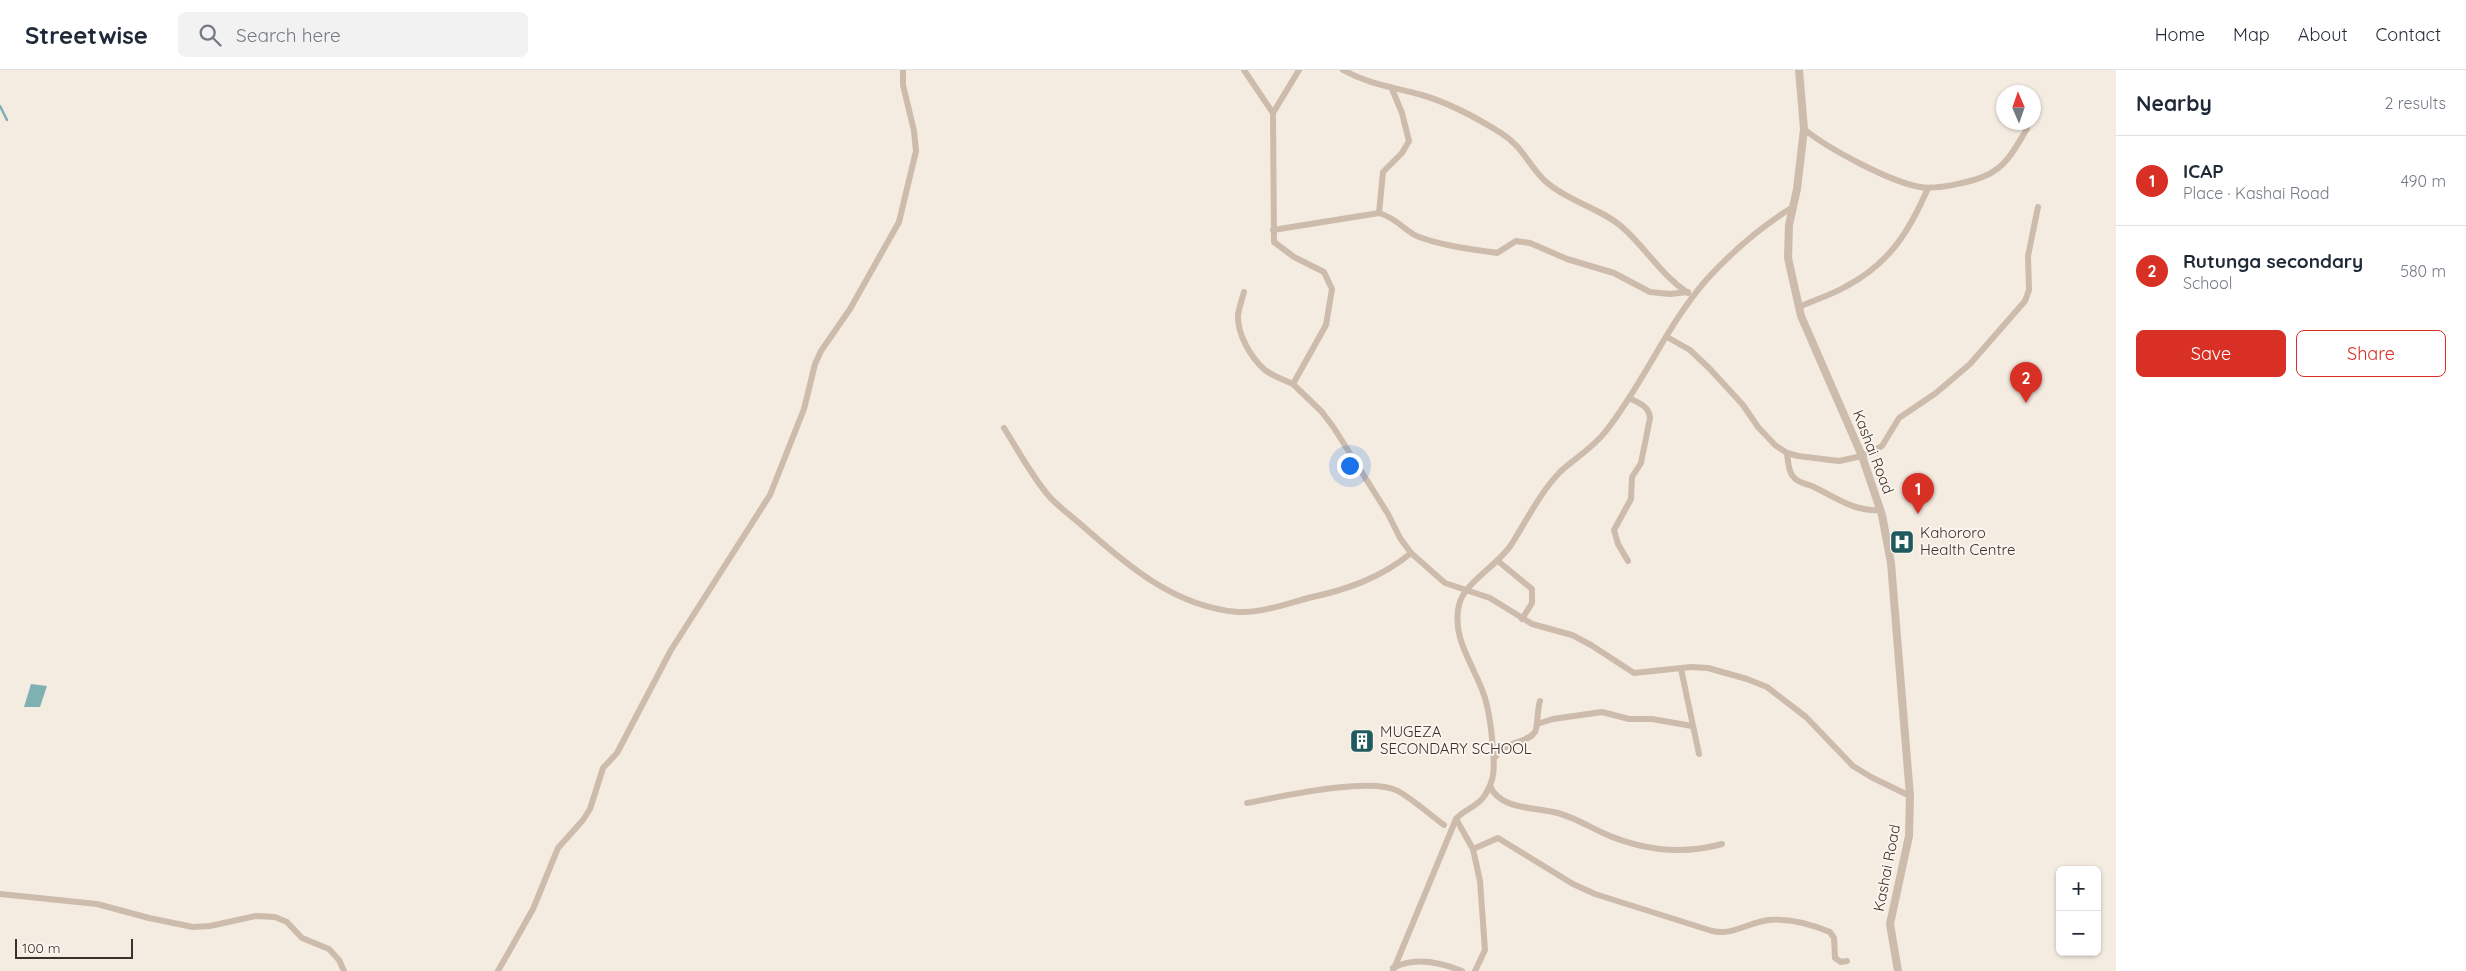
<!DOCTYPE html>
<meta charset="utf-8">
<style>
:root{--surface:#fff;--page:#f2f2f3;--text:#1f2937;--muted:#747a83;--line:#e0e1e3;--accent:#d93025}
body{margin:0;font-family:Quicksand,sans-serif;background:var(--page);color:var(--text)}
.controls{position:absolute;right:15px;bottom:15px;display:grid;overflow:hidden;border-radius:8px;box-shadow:0 1px 4px #0004}
.controls button{width:45px;height:45px;display:grid;place-items:center;padding:0;border:0;border-bottom:1px solid var(--line);background:var(--surface);color:var(--text);font:25px sans-serif}
.compass{position:absolute;left:1996px;top:15px;width:45px;height:45px;border-radius:50%;background:var(--surface);box-shadow:0 1px 4px #0004;rotate:358deg}
.scale{position:absolute;left:15px;bottom:12px;width:118px;box-sizing:border-box;padding-left:5px;border:2px solid #3b302b;border-top:0;font-size:14px;line-height:18px;white-space:nowrap;color:#3b302b;-webkit-text-stroke:4px #fbf5ee;paint-order:stroke}
.you{position:absolute;left:1349px;top:395px;width:18px;height:18px;margin:-12px;border:4px solid #fff;border-radius:50%;background:#1a73e8;box-shadow:0 0 0 8px #1a73e833}
.badge{display:grid;place-items:center;width:32px;height:32px;border-radius:50%;background:var(--accent);color:#fff;font-size:16px;font-weight:700}
.pin{position:absolute;translate:-50% -41px;filter:drop-shadow(0 1px 2px #0008)}
.pin::after{content:'';position:absolute;top:26px;width:18px;height:15px;background:inherit;clip-path:polygon(0 0,100% 0,50% 100%)}
.list{margin:0;padding:0;list-style:none}
h2{display:flex;justify-content:space-between;align-items:center;height:65px;margin:0;padding:0 20px;font-size:21px}
h2 small{font-size:16px;font-weight:400;color:var(--muted)}
.list li{display:grid;grid-template-columns:32px 1fr auto;gap:15px;align-items:center;box-sizing:border-box;height:90px;padding:0 20px;border-top:1px solid var(--line)}
.list b{display:block;font-size:19px;white-space:nowrap}
.list p{margin:0;font-size:16px;white-space:nowrap;color:var(--muted)}
.list em{font-size:16px;font-style:normal;color:var(--muted)}
.actions{display:flex;gap:10px;padding:15px 20px}
.actions a{flex:1;padding:11px 0;border:1px solid var(--accent);border-radius:8px;text-align:center;font-size:18px;color:var(--accent)}
.actions .main{background:var(--accent);color:#fff}
.icon{flex:none;width:28px;height:28px;fill:none;stroke:currentColor;stroke-width:2;stroke-linecap:round;stroke-linejoin:round}
.map{position:relative;flex:none;width:2116px;height:901px;overflow:hidden}
header{display:flex;align-items:center;gap:30px;box-sizing:border-box;height:70px;padding:0 25px;background:var(--surface);border-bottom:1px solid var(--line)}
header strong{font-size:24px}
nav{display:flex;gap:28px;margin-inline-start:auto;font-size:18px}
.search{width:350px;height:45px;background:var(--page);display:flex;align-items:center;gap:12px;box-sizing:border-box;padding:0 18px;border-radius:8px;color:var(--muted);font-size:19px}
main{display:flex}
aside{flex:1;background:var(--surface)}
.map>svg:first-child{display:block}
.water{fill:#7fb0b2}
.lines{fill:none;stroke-linecap:round;stroke-linejoin:round}
.stream{stroke:#7fb0b2;stroke-width:2.5}
.minor{stroke:#cdbbac;stroke-width:6}
.tertiary{stroke:#cdbbac;stroke-width:8}
.labels{text-anchor:middle;stroke-width:4;stroke-linejoin:round;paint-order:stroke}
.street-label{font-size:15px;fill:#3b302b;stroke:#fbf5ee}
.poi-label{font-size:15px;fill:#3b302b;stroke:#fbf5ee;text-anchor:start}
</style>
<header>
<strong>Streetwise</strong>
<div class="search"><svg class="icon" aria-label="search" viewBox="0 0 24 24"><circle cx="10" cy="10" r="6"/><path d="M15 15l6 6"/></svg>Search here</div>
<nav><a>Home</a><a>Map</a><a>About</a><a>Contact</a></nav>
</header>
<main>
<div class="map">
<svg width="2116" height="901" viewBox="0 0 2116 901">
<rect width="100%" height="100%" fill="#f4ebe1"/>
<polygon class="water" points="31,614 47,616 40,637 24,637"/>
<g class="lines">
<polyline class="stream" points="0,36 7,50"/>
<g class="minor">
<polyline points="1244,0 1273,43"/>
<polyline points="1299,0 1273,43 1274,172 1294,187 1324,202 1332,219 1326,255 1293,314 1322,342 1334,358 1388,444 1400,468 1411,483 1445,513 1490,528 1532,554 1572,565 1591,575 1634,603 1691,597 1708,598 1747,609 1767,617 1806,647 1853,696 1871,707 1910,726"/>
<path d="M 1343,0 C 1370,15 1394,17 1422,25 C 1449,33 1477,48 1501,63 C 1522,76 1528,94 1544,110 C 1568,132 1601,138 1622,157 C 1646,178 1661,205 1688,223"/>
<path d="M 1804,59 C 1827,78 1890,112 1920,117 C 1937,120 1980,111 1994,101 C 2009,92 2018,73 2027,59"/>
<polyline points="1379,143 1383,102 1402,83 1409,71 1402,43 1392,19"/>
<path d="M 1273,160 L 1379,143 C 1399,149 1405,162 1419,167 C 1444,176 1470,179 1497,183 L 1516,171 L 1530,173 L 1567,189 L 1614,203 L 1650,222 L 1670,224 L 1688,222"/>
<path d="M 1244,222 C 1242,229 1239,238 1238,245 C 1237,264 1251,288 1265,300 C 1273,306 1284,310 1293,314"/>
<path d="M 1799,237 C 1814,230 1831,225 1845,217 C 1889,194 1909,162 1928,118"/>
<polyline points="1667,267 1690,280 1710,299 1743,335 1758,357 1775,375 1787,383 1798,386 1839,391 1862,386 1882,376 1899,348 1936,323 1970,294 2025,231 2029,220 2028,186 2038,137"/>
<path d="M 1004,358 C 1018,380 1031,405 1048,425 C 1058,437 1073,447 1085,458 C 1129,497 1176,537 1238,542 C 1261,543 1286,534 1308,528 C 1346,520 1381,508 1411,483"/>
<path d="M 1787,383 C 1788,390 1788,399 1792,405 C 1797,413 1805,413 1812,416 C 1835,427 1854,442 1880,440"/>
<polyline points="1498,491 1532,519 1532,533 1522,549"/>
<path d="M 1628,491 L 1618,474 L 1614,460 L 1631,429 L 1632,407 L 1641,393 L 1650,348 C 1649,336 1639,333 1629,328"/>
<polyline points="1681,599 1699,684"/>
<polyline points="1537,654 1553,649 1602,642 1629,649 1652,649 1692,656"/>
<path d="M 1495,687 C 1507,669 1527,674 1535,662 C 1538,657 1537,639 1540,631"/>
<path d="M 1490,716 C 1500,740 1536,737 1558,743 C 1573,747 1588,756 1603,763 C 1641,780 1682,785 1722,774"/>
<path d="M 1247,733 C 1279,727 1371,706 1398,721 C 1414,730 1429,744 1444,755"/>
<polyline points="1456,749 1473,779 1480,811 1485,880 1475,901"/>
<path d="M 1473,779 L 1498,768 L 1573,814 L 1595,824 L 1712,861 C 1733,866 1749,852 1769,850 C 1790,848 1811,854 1830,862 L 1834,868 L 1835,888 L 1841,892 L 1847,891"/>
<polyline points="0,824 97,834 149,848 193,857 210,856 256,846 275,847 287,852 302,868 329,879 339,890 344,901"/>
<path d="M 1393,898 C 1415,886 1440,892 1462,901"/>
<polyline points="498,901 533,839 558,778 583,750 590,739 603,698 617,683 671,580 770,425 804,339 815,294 821,281 850,239 899,152 916,81 914,61 903,15 903,0"/>
<path d="M 1393,901 L 1456,749 C 1464,739 1478,737 1485,725 C 1496,708 1494,696 1493,678 C 1491,659 1490,642 1484,625 C 1474,595 1451,568 1459,535 C 1463,514 1498,495 1511,475 C 1527,450 1539,424 1560,402 C 1575,388 1593,378 1606,361 C 1644,313 1667,254 1708,208 C 1733,181 1762,156 1793,137"/>
</g>
<polyline class="tertiary" points="1799,0 1804,59 1797,119 1789,155 1788,188 1801,246 1862,386 1882,445 1891,493 1910,726 1909,766 1890,854 1898,901"/>
</g>
<defs>
<symbol id="hospital-square" viewBox="-11 -11 22 22"><rect x="-9" y="-9" width="18" height="18" rx="4" fill="#1f5a5e" stroke="#fbf5ee"/><path d="M-5-5h3v3.5h4V-5h3V5h-3V1.5h-4V5h-3Z" fill="#fff"/></symbol>
<symbol id="building-square" viewBox="-11 -11 22 22"><rect x="-9" y="-9" width="18" height="18" rx="4" fill="#1f5a5e" stroke="#fbf5ee"/><path d="M-4-6H4V6H1V3H-1V6H-4ZM-2.5-4.3h1.7v1.8h-1.7ZM.8-4.3h1.7v1.8H.8ZM-2.5-1h1.7V.8h-1.7ZM.8-1h1.7V.8H.8Z" fill="#fff"/></symbol>
</defs>
<g fill-rule="evenodd">
<use href="#hospital-square" x="1888" y="458" width="28" height="28"/>
<use href="#building-square" x="1348" y="657" width="28" height="28"/>
</g>
<g class="labels">
<g class="street-label">
<text transform="translate(1873 382) rotate(69)" y="5">Kashai Road</text>
<text transform="translate(1887 798) rotate(-79)" y="5">Kashai Road</text>
</g>
<g class="poi-label">
<text x="1920" y="468">Kahororo<tspan x="1920" dy="17">Health Centre</tspan></text>
<text x="1380" y="667">MUGEZA<tspan x="1380" dy="17">SECONDARY SCHOOL</tspan></text>
</g>
</g>
</svg>
<div class="controls">
<button>+</button>
<button>−</button>
</div>
<svg class="compass" viewBox="-18 -18 36 36"><path d="M0-13l5 13h-10z" fill="#e53935"/><path d="M0 13l5-13h-10z" fill="#747a83"/></svg>
<div class="scale">100 m</div>
<div class="you"></div>
<div class="pin badge" style="left:1918px;top:444px">1</div>
<div class="pin badge" style="left:2026px;top:333px">2</div>
</div>
<aside>
<h2>Nearby<small>2 results</small></h2>
<ul class="list">
<li><span class="badge">1</span><div><b>ICAP</b><p>Place · Kashai Road</p></div><em>490 m</em></li>
<li><span class="badge">2</span><div><b>Rutunga secondary</b><p>School</p></div><em>580 m</em></li>
</ul>
<div class="actions"><a class="main">Save</a><a>Share</a></div>
</aside>
</main>
